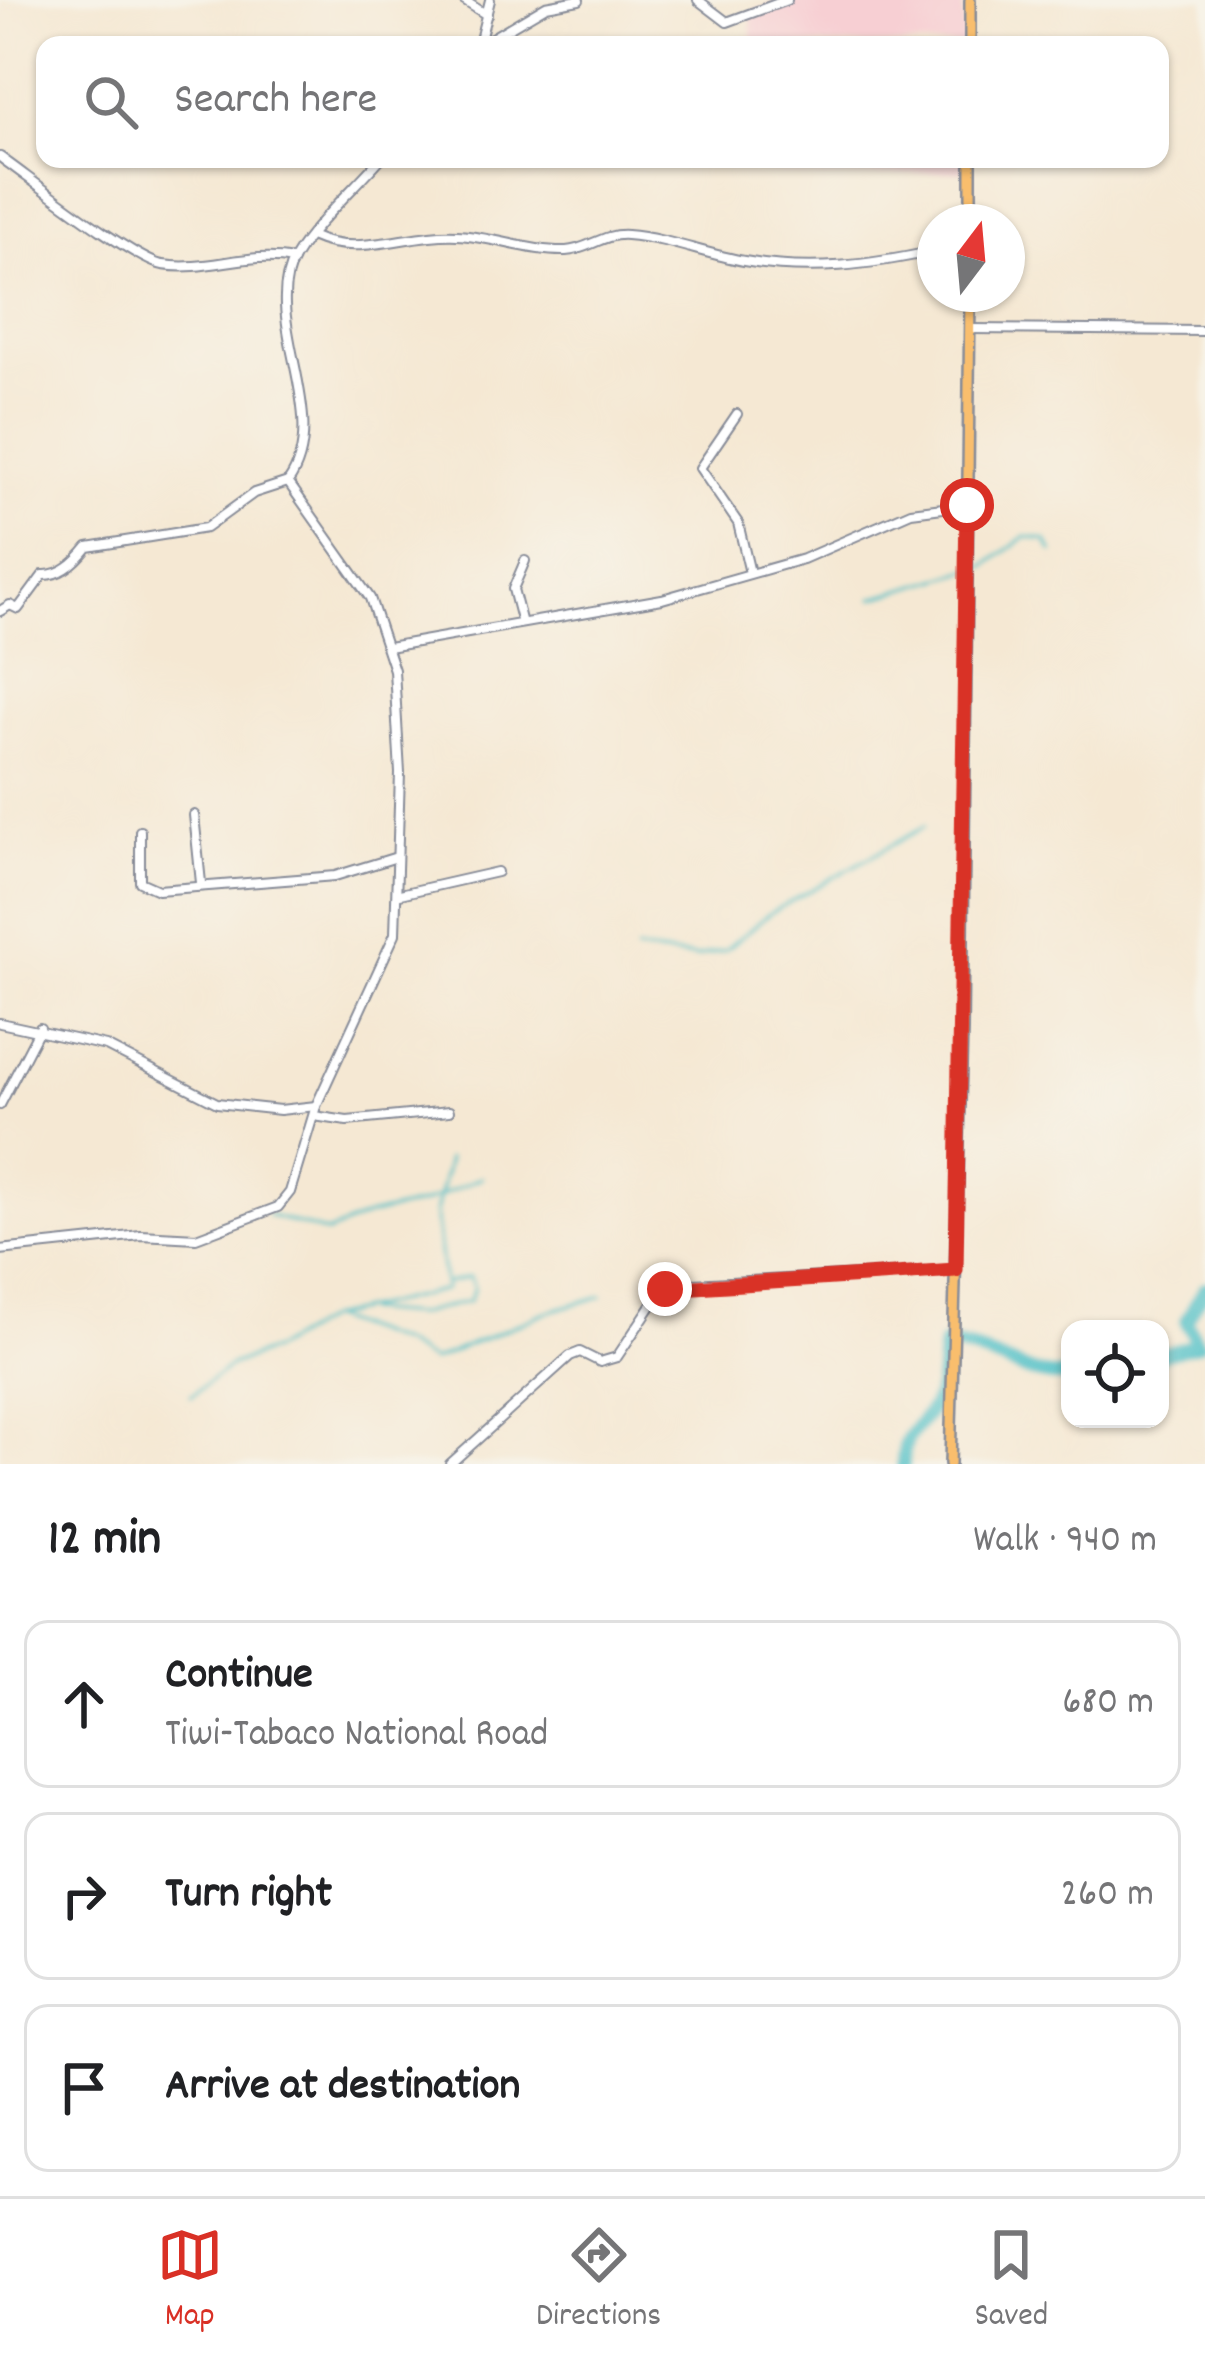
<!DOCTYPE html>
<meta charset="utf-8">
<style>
:root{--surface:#fff;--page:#f6f6f6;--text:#202124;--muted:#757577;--line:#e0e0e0;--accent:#d93025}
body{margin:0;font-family:Dekko,sans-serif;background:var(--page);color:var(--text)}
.controls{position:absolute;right:36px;bottom:36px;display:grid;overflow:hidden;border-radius:24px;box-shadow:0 3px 9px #0004}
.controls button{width:108px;height:108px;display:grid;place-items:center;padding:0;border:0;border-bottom:3px solid var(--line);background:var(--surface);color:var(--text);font:60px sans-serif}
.compass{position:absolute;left:917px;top:204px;width:108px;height:108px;border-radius:50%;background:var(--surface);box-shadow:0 3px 9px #0004;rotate:16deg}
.stop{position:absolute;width:36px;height:36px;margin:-27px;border:9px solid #d93025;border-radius:50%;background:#fff}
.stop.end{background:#d93025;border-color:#fff;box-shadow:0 3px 12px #0008}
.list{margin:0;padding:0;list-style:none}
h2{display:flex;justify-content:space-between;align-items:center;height:156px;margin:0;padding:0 48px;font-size:51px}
h2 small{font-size:39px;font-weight:400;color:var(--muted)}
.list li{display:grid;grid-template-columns:78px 1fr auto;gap:36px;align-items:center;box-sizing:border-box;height:168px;margin:0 24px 24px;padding:0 24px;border:3px solid var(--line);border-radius:24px}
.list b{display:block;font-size:45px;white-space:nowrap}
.list p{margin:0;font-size:39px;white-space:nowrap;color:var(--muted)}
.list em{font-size:39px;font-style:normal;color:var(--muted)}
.icon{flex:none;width:66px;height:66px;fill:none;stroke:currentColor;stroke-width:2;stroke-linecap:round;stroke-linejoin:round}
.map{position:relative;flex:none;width:1205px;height:1464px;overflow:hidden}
.search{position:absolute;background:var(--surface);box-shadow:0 3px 9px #0004;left:36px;right:36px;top:36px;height:132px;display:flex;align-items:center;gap:30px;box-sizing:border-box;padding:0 42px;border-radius:24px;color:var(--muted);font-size:45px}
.sheet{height:732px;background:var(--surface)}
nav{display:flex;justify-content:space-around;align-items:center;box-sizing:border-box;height:168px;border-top:3px solid var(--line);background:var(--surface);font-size:33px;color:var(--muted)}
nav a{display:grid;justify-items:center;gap:6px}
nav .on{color:var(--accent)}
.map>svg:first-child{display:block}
.built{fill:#f7cfd3}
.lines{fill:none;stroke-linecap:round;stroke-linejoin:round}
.stream{stroke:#53c1c8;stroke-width:3}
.river{stroke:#53c1c8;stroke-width:14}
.minor-casing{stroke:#888c98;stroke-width:12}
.major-casing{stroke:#888c98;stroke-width:14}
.minor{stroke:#fff;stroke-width:8}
.major{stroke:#f9be6d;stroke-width:9}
.route{stroke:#d93025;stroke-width:15}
</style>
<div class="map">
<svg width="1205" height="1464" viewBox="0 0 1205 1464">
<rect width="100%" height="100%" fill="#f7f3e8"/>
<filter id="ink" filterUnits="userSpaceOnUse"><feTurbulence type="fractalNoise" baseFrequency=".00833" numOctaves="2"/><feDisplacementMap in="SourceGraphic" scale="24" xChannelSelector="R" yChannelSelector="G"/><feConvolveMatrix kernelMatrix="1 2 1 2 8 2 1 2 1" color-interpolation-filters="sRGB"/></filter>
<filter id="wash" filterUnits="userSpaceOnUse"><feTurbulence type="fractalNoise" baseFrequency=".004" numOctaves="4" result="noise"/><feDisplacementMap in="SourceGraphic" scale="48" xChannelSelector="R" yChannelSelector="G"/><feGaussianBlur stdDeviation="2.7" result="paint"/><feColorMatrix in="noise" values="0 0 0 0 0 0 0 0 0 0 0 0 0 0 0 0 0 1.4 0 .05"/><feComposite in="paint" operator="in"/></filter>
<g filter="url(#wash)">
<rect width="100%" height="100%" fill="#f5e8d3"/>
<g class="built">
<polygon points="782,0 963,0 964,45 752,45 751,13"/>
<polygon points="758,159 965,159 965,171 824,177 758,170"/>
</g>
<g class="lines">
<g class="stream">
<polyline points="873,598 987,565 1025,537 1046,540 1053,552"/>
<polyline points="636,951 697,957 725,950 770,913 924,827"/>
<polyline points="268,1215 327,1233 367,1216 424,1203 482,1177"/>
<polyline points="365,1311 415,1315 469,1301 474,1288 469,1277 447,1283"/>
<polyline points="330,1318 400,1343 432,1361 543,1313 602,1296"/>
<polyline points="191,1396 231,1365 272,1350 328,1318 445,1290 435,1213 448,1159"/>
</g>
<g class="river">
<polyline points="1160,1355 1198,1344 1186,1321 1205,1288"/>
<path d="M 903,1464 C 902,1433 921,1427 934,1404 C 944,1386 941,1364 945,1345 C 987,1346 1024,1381 1070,1376"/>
</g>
</g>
</g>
<g filter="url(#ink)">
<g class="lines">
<defs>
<g id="minor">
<polyline points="463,0 487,15"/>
<polyline points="698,0 727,22 787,0"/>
<polyline points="479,44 490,0"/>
<polyline points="480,45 546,6 579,0"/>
<path d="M 0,157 C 31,179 135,261 163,265 C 206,272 249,251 293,260"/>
<path d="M 313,237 C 357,258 410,232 457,235 C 494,237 531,252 566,251 C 588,250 603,233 627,235 C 666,238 705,254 744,261 C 810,273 870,265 935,251"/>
<polyline points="970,329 1205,331"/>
<polyline points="737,414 700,468 738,523 750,573"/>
<path d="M 0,611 L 10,605 L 18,609 L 43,575 C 61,576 77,561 88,547 L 206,528 L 254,493 L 288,482"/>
<polyline points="521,620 513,589 525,561"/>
<polyline points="388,647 662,599 803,559 911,512 967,505"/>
<polyline points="194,815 201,883"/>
<polyline points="140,831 140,882 158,890 335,876 397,857"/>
<polyline points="400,894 497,872"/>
<polyline points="0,1023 106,1046 217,1103 280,1110 316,1106"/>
<polyline points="0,1105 40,1028"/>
<polyline points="314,1116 347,1121 449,1111"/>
<path d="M 0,1250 L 141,1235 L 196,1238 L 278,1207 L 290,1192 L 316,1106 L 395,934 L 400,773 L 394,670 L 370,598 L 288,482 C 334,416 259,318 295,257 C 316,222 353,190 380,159"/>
<polyline points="450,1464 570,1356 580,1352 600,1362 617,1357 659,1294 672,1285 956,1270"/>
</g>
<g id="major">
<polyline points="970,0 970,45"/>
<polyline points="971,222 971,159"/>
<polyline points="950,1464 962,1031 970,294"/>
</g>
</defs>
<use href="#minor" class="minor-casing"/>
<use href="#major" class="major-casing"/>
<use href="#minor" class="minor"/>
<use href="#major" class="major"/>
</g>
</g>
<g class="lines" filter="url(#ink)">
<polyline class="route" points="665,1289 956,1270 967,505"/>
</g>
</svg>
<div class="controls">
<button><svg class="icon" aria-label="locate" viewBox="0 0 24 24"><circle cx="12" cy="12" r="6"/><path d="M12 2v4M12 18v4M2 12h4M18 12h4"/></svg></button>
</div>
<svg class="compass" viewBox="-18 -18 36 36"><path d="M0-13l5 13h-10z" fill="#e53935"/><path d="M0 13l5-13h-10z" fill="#757577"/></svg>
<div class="stop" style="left:967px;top:505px"></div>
<div class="stop end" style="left:665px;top:1289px"></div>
<div class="search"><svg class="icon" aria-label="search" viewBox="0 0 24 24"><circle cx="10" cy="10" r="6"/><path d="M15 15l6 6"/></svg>Search here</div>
</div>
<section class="sheet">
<h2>12 min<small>Walk · 940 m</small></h2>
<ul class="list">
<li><svg class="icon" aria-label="ahead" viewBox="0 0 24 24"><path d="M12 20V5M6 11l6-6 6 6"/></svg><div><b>Continue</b><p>Tiwi-Tabaco National Road</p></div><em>680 m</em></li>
<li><svg class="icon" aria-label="right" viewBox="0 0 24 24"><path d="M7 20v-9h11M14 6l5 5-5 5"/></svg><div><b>Turn right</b></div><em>260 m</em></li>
<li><svg class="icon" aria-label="arrive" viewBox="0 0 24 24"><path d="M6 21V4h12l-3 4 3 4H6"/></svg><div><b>Arrive at destination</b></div></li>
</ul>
</section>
<nav>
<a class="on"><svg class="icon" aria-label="map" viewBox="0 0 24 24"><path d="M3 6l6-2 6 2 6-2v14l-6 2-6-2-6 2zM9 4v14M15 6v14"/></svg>Map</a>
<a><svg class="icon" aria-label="directions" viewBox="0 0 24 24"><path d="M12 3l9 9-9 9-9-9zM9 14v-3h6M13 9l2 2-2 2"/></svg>Directions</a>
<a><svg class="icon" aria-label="saved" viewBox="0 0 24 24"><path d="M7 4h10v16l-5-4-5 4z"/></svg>Saved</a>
</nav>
